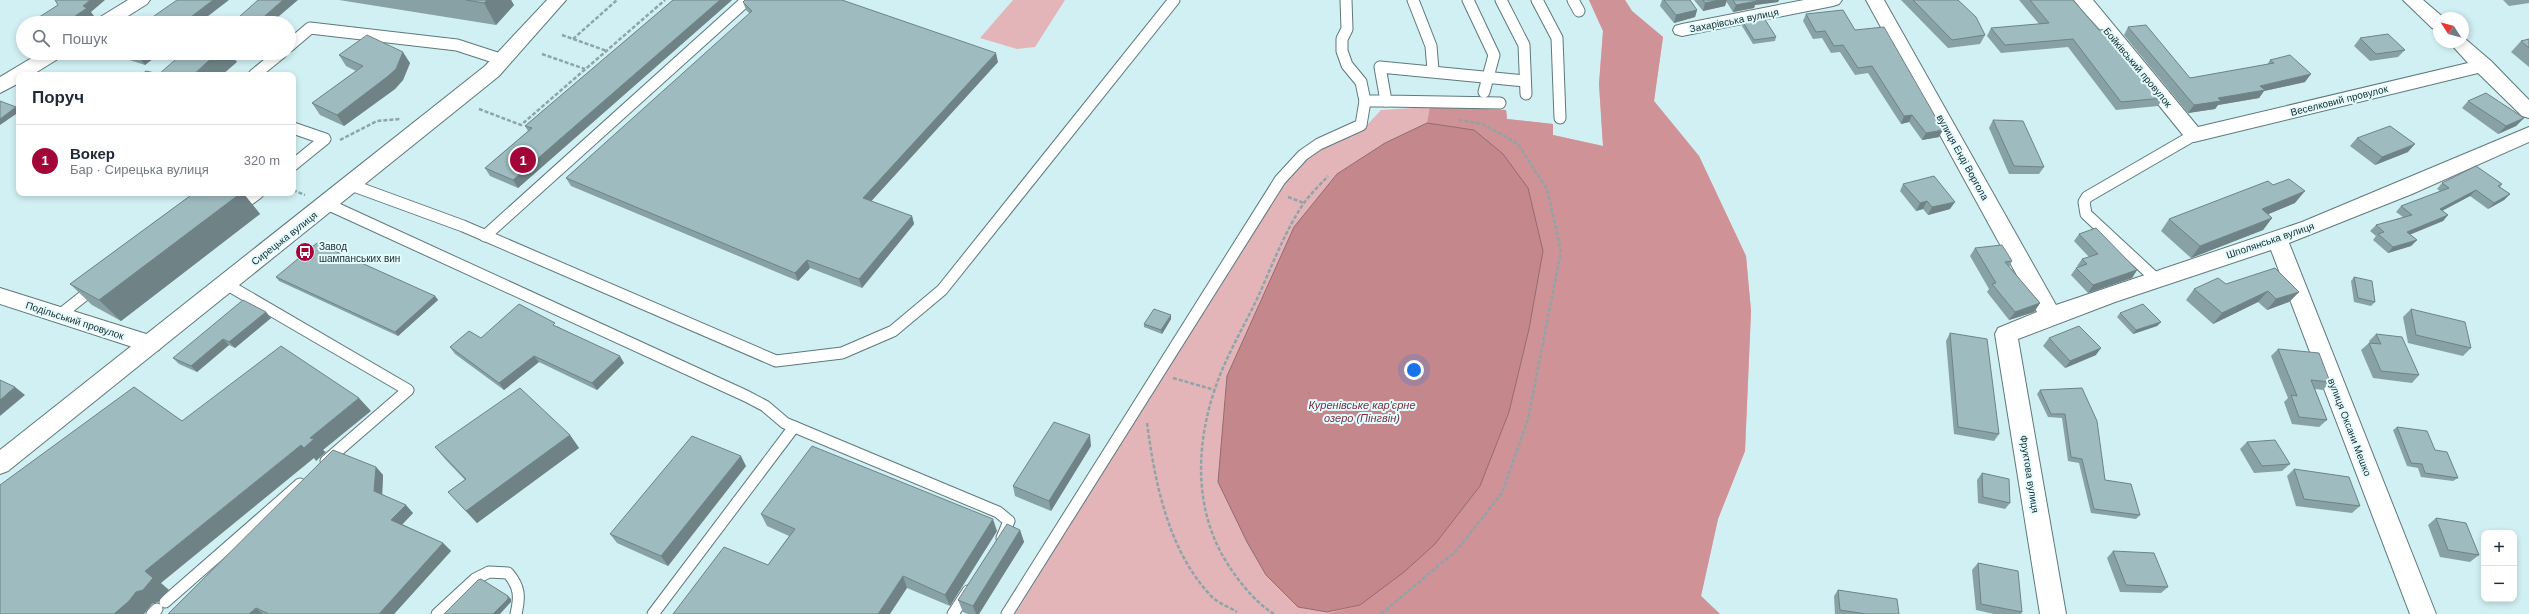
<!DOCTYPE html>
<html lang="uk">
<meta charset="utf-8">
<style>
:root{--surface:#fff;--page:#f6f6f7;--text:#1f2937;--muted:#747a83;--line:#e0e1e3;--accent:#a30539}
body{margin:0;font-family:Helvetica,sans-serif;background:var(--page);color:var(--text)}
.controls{position:absolute;right:12px;bottom:12px;display:grid;overflow:hidden;border-radius:8px;box-shadow:0 2px 6px #0003}
.controls button{width:36px;height:36px;display:grid;place-items:center;padding:0;border:0;border-bottom:1px solid var(--line);background:var(--surface);color:var(--text);font:20px sans-serif}
.compass{position:absolute;left:2433px;top:12px;width:36px;height:36px;border-radius:50%;background:var(--surface);box-shadow:0 2px 6px #0003;rotate:306deg}
.you{position:absolute;left:1414px;top:370px;width:14px;height:14px;margin:-10px;border:3px solid #fff;border-radius:50%;background:#1a73e8;box-shadow:0 0 0 6px #1a73e833}
.badge{display:grid;place-items:center;width:26px;height:26px;border-radius:50%;background:var(--accent);color:#fff;font-size:13px;font-weight:700}
.pin{position:absolute;translate:-50% -50%;border:2px solid #fff;box-shadow:0 1px 4px #0006}
.list{margin:0;padding:0;list-style:none}
h2{display:flex;justify-content:space-between;align-items:center;height:52px;margin:0;padding:0 16px;font-size:17px}
h2 small{font-size:13px;font-weight:400;color:var(--muted)}
.list li{display:grid;grid-template-columns:26px 1fr auto;gap:12px;align-items:center;box-sizing:border-box;height:72px;padding:0 16px;border-top:1px solid var(--line)}
.list b{display:block;font-size:15px;white-space:nowrap}
.list p{margin:0;font-size:13px;white-space:nowrap;color:var(--muted)}
.list em{font-size:13px;font-style:normal;color:var(--muted)}
.icon{flex:none;width:22px;height:22px;fill:none;stroke:currentColor;stroke-width:2;stroke-linecap:round;stroke-linejoin:round}
.map{position:relative;flex:none;width:2529px;height:614px;overflow:hidden}
.search{position:absolute;background:var(--surface);box-shadow:0 2px 6px #0003;left:16px;top:16px;width:280px;height:44px;display:flex;align-items:center;gap:10px;box-sizing:border-box;padding:0 14px;border-radius:22px;color:var(--muted);font-size:15px}
.panel{position:absolute;background:var(--surface);box-shadow:0 2px 6px #0003;left:16px;top:72px;width:280px;height:124px;border-radius:8px}
.map>svg:first-child{display:block}
.green{fill:#e3b5b9}
.forest{fill:#cf9297}
.water{fill:#c3878c;stroke:#936c70}
.lines{fill:none;stroke-linecap:round;stroke-linejoin:round}
.service-casing{stroke:#5d797c;stroke-width:13}
.minor-casing{stroke:#5d797c;stroke-width:2}
.secondary-casing{stroke:#5d797c;stroke-width:2}
.path{stroke:#8ea5a8;stroke-width:2.5;stroke-dasharray:4 2;stroke-linecap:butt}
.service{stroke:#fff;stroke-width:11}
.minor{fill:#fff;fill-rule:evenodd}
.secondary{fill:#fff;fill-rule:evenodd}
.wall{fill:#88a1a4}
.shaded-wall{fill:#6f8386}
.building{fill:#9ebbbf;stroke:#6f8386}
.labels{text-anchor:middle;stroke-width:4;stroke-linejoin:round;paint-order:stroke}
.street-label{font-size:10px;fill:#222e2f;stroke:#e3fcff}
.poi-label{font-size:10px;fill:#222e2f;stroke:#e3fcff;text-anchor:start}
.water-label{font-size:11px;font-style:italic;fill:#7c313d;stroke:#e3fcff}
</style>
<div class="map">
<svg width="2529" height="614" viewBox="0 0 2529 614">
<rect width="100%" height="100%" fill="#d1f0f3"/>
<g class="green">
<polygon points="1013,0 1065,0 1035,47 1017,49 980,38"/>
<polygon points="1589,0 1625,0 1632,11 1663,37 1654,101 1699,156 1746,256 1751,311 1745,451 1718,519 1701,596 1720,614 1015,614 1283,182 1309,153 1366,126 1381,110 1430,107 1506,110 1507,119 1553,124 1553,135 1603,146 1599,84 1603,31"/>
</g>
<polygon class="forest" points="1589,0 1625,0 1632,11 1663,37 1654,101 1699,156 1746,256 1751,311 1745,451 1718,519 1701,596 1720,614 1326,614 1360,605 1435,544 1480,486 1509,412 1529,329 1543,251 1474,130 1427,123 1430,107 1506,110 1507,119 1553,124 1553,135 1603,146 1599,84 1603,31"/>
<polygon class="water" points="1427,123 1474,130 1503,154 1528,188 1543,251 1529,329 1509,412 1480,486 1435,544 1404,572 1360,605 1327,612 1298,607 1266,575 1247,542 1218,482 1227,376 1294,227 1337,174 1385,143"/>
<g class="lines">
<defs>
<g id="service">
<polyline points="1413,0 1431,46 1433,70"/>
<polyline points="1468,0 1494,55 1484,92"/>
<polyline points="1501,0 1524,45 1526,94"/>
<polyline points="1537,0 1557,38 1560,118"/>
<polyline points="1573,0 1579,11"/>
<polyline points="289,46 310,28 457,45 503,60"/>
<polyline points="254,75 281,53"/>
<polyline points="1365,101 1386,101"/>
<polyline points="1500,103 1386,101 1380,67 1525,81"/>
<polyline points="293,128 325,139 293,165"/>
<polyline points="351,185 463,226 776,361 842,353 893,331 942,290 1174,0"/>
<polyline points="236,193 250,199 258,193"/>
<polyline points="327,204 746,396 765,406 785,423 998,512 1009,521 1002,538"/>
<polyline points="485,236 747,0"/>
<polyline points="2155,278 2086,214 2084,202 2087,197 2194,135"/>
<polyline points="226,284 408,390 326,461"/>
<polyline points="61,314 95,287"/>
<polyline points="165,602 300,484"/>
<polyline points="152,614 157,609"/>
<path d="M 437,614 L 475,579 L 489,572 L 508,573 C 520,587 520,597 516,614"/>
<polyline points="653,614 794,427"/>
<polyline points="953,614 968,591"/>
<polyline points="1007,614 1280,180 1303,155 1319,144 1361,125 1365,101 1361,82 1347,65 1342,51 1342,39 1347,29 1346,0"/>
</g>
<g id="minor">
<polygon points="128,0 150,0 147,4 117,23 95,23 97,19"/>
<polygon points="1804,0 1842,0 1839,4 1833,6 1682,36 1675,34 1673,30 1675,26 1682,24"/>
<polygon points="1866,0 1884,0 2056,305 2302,222 2529,127 2529,142 2412,194 2289,243 2436,614 2410,614 2271,250 2115,302 2018,339 2066,614 2040,614 1995,334 1998,328 2037,312"/>
<polygon points="2074,0 2093,0 2198,127 2468,63 2449,42 2463,42 2463,37 2491,61 2529,100 2529,118 2522,116 2478,73 2194,142 2187,140"/>
<polygon points="2403,0 2423,0 2444,18 2439,18 2439,30 2432,28"/>
<polygon points="40,53 63,53 61,57 32,75 19,75 19,83 0,93 0,77"/>
<polygon points="0,288 159,338 162,344 159,350 151,353 0,304"/>
</g>
<polygon id="secondary" points="547,0 566,0 499,76 8,471 0,474 0,450 485,66"/>
</defs>
<use href="#service" class="service-casing"/>
<use href="#minor" class="minor-casing"/>
<use href="#secondary" class="secondary-casing"/>
<g class="path">
<polyline points="562,35 607,51"/>
<polyline points="573,39 617,0"/>
<polyline points="542,54 585,69"/>
<polyline points="479,109 521,125 665,0"/>
<polyline points="340,140 377,121 400,119"/>
<polyline points="293,190 305,195"/>
<polyline points="1288,197 1304,203"/>
<polyline points="1173,378 1215,390"/>
<path d="M 1147,423 C 1155,483 1168,550 1211,596 C 1218,603 1229,607 1237,612"/>
<path d="M 1274,614 C 1256,603 1240,583 1229,566 C 1193,512 1195,443 1217,383 C 1227,355 1243,328 1256,301 C 1271,269 1284,232 1304,203 C 1311,193 1320,185 1328,176"/>
<polyline points="1381,614 1456,551 1502,493 1528,419 1561,251 1547,189 1518,144 1483,124 1459,120"/>
</g>
<use href="#service" class="service"/>
<use href="#minor" class="minor"/>
<use href="#secondary" class="secondary"/>
</g>
<g class="wall">
<polygon points="339,0 511,0 514,5 496,25"/>
<polygon points="673,0 732,0 518,188 490,176 485,168 528,131 525,126"/>
<polygon points="1662,0 1690,0 1697,10 1695,17 1674,23 1660,6"/>
<polygon points="1694,0 1779,0 1778,2 1755,5 1754,8 1733,12 1726,1 1725,6 1703,11"/>
<polygon points="1901,0 1958,0 1985,35 1980,44 1948,48"/>
<polygon points="2019,0 2073,0 2163,98 2158,106 2116,110 2068,47 2001,53 1987,36 1991,28 2039,24"/>
<polygon points="2503,0 2529,0 2529,3 2509,6"/>
<polygon points="743,2 998,62 871,201 912,216 914,224 862,288 810,268 798,281 571,186 566,178 750,14 746,10"/>
<polygon points="1806,14 1855,30 1939,137 1922,140 1909,122 1901,124 1868,73 1855,75 1840,52 1831,53 1822,38 1813,39 1803,21"/>
<polygon points="239,17 271,23 243,23"/>
<polygon points="1743,22 1776,37 1775,41 1753,44 1742,26"/>
<polygon points="2128,27 2190,78 2267,65 2270,60 2305,82 2264,91 2259,98 2218,105 2215,109 2188,113 2124,35"/>
<polygon points="2360,38 2405,50 2398,57 2370,61 2354,46"/>
<polygon points="2529,39 2529,67 2511,52 2521,41"/>
<polygon points="108,53 160,53 145,65"/>
<polygon points="339,55 410,63 403,80 395,89 344,126 320,115 312,103 356,71 346,66"/>
<polygon points="2468,101 2524,118 2516,126 2498,134 2462,108"/>
<polygon points="1993,120 2044,167 2039,174 2009,174 1989,128"/>
<polygon points="2357,138 2408,152 2375,165 2350,146"/>
<polygon points="2442,183 2502,184 2500,187 2510,194 2504,200 2488,209 2470,196 2442,211 2448,215 2443,221 2410,234 2417,240 2411,246 2388,253 2373,240 2376,236 2370,231 2376,225 2403,217 2396,212 2401,206 2440,191 2437,189"/>
<polygon points="1903,184 1950,209 1928,215 1923,209 1916,211 1900,191"/>
<polygon points="194,193 243,193 260,214 121,321 92,305 70,284"/>
<polygon points="2295,203 2268,214 2272,218 2263,230 2191,258 2161,231 2169,219"/>
<polygon points="2079,234 2137,270 2132,278 2088,293 2071,275 2076,268 2078,267 2077,266 2082,259 2089,257 2074,241"/>
<polygon points="1975,248 2012,261 2009,267 2040,303 2034,312 2009,320 1987,292 1989,289 1970,256"/>
<polygon points="276,277 435,296 438,300 398,336 279,281"/>
<polygon points="2354,277 2375,302 2371,306 2354,302 2351,281"/>
<polygon points="2226,284 2299,292 2289,302 2267,310 2258,302 2213,324 2186,300 2194,289"/>
<polygon points="2411,309 2471,348 2463,356 2408,343 2403,317"/>
<polygon points="266,312 271,318 235,348 229,345 197,372 179,364 173,358"/>
<polygon points="2120,313 2161,322 2157,326 2133,334 2117,317"/>
<polygon points="1171,315 1171,319 1162,334 1144,327 1144,324"/>
<polygon points="557,326 624,363 597,390 539,362 504,390 455,354 450,347 481,338"/>
<polygon points="1950,333 1999,434 1994,441 1954,434 1946,341"/>
<polygon points="2376,334 2419,375 2412,383 2373,378 2361,350 2369,343 2370,343 2369,341"/>
<polygon points="2049,338 2096,355 2065,368 2043,346"/>
<polygon points="2278,349 2330,382 2323,390 2315,389 2327,420 2319,427 2292,424 2284,402 2288,398 2271,356"/>
<polygon points="2082,388 2105,480 2140,515 2136,519 2091,513 2079,463 2068,461 2062,418 2048,417 2037,394 2040,390"/>
<polygon points="2397,427 2435,450 2458,478 2453,481 2421,477 2418,468 2407,466 2393,430"/>
<polygon points="570,435 579,448 477,523 459,504 448,492 465,480 446,460 435,447"/>
<polygon points="2247,442 2290,464 2282,471 2254,473 2240,449"/>
<polygon points="1091,446 1051,511 1015,496 1013,486"/>
<polygon points="746,466 668,566 617,543 610,534"/>
<polygon points="376,467 383,475 382,494 413,513 402,524 443,543 451,551 394,614 168,614"/>
<polygon points="2294,469 2360,506 2352,513 2296,506 2287,476"/>
<polygon points="1982,473 2010,503 2005,509 1978,503 1977,480"/>
<polygon points="761,514 997,531 950,606 907,588 768,565 789,536 767,526"/>
<polygon points="2436,518 2479,555 2470,562 2440,557 2428,525"/>
<polygon points="1020,530 1024,542 979,614 968,614 963,612 958,600"/>
<polygon points="2113,551 2168,587 2161,593 2120,592 2107,558"/>
<polygon points="1978,563 2022,612 2021,614 1994,614 1976,610 1972,570"/>
<polygon points="1838,590 1899,614 1835,614 1834,596"/>
</g>
<g class="shaded-wall">
<polygon points="90,0 105,0 91,12 94,16 83,23 58,23 83,6"/>
<polygon points="213,0 229,0 199,23 183,23"/>
<polygon points="283,0 298,0 271,23 260,23 259,21"/>
<polygon points="487,0 511,0 514,5 496,25 484,3"/>
<polygon points="720,0 732,0 518,188 513,180"/>
<polygon points="1719,0 1727,0 1725,6 1703,11 1705,3"/>
<polygon points="1754,0 1779,0 1778,2 1755,5 1754,8 1733,12 1736,5"/>
<polygon points="1697,10 1695,17 1674,23 1676,15"/>
<polygon points="403,52 410,63 403,80 395,89 344,126 337,115"/>
<polygon points="144,53 160,53 145,65 139,57"/>
<polygon points="217,53 230,53 237,62 222,75 193,75"/>
<polygon points="996,53 998,62 866,207 863,198"/>
<polygon points="2311,74 2305,82 2264,91 2259,98 2218,105 2215,109 2188,113 2194,105 2260,86"/>
<polygon points="16,107 19,110 19,112 0,125 0,119"/>
<polygon points="1912,115 1909,122 1901,124 1904,116"/>
<polygon points="2524,118 2516,126 2498,134 2506,126"/>
<polygon points="1943,130 1939,137 1922,140 1926,133"/>
<polygon points="2415,144 2408,152 2375,165 2382,157"/>
<polygon points="2476,190 2470,196 2434,215 2440,209"/>
<polygon points="2305,191 2295,203 2252,221 2262,209"/>
<polygon points="241,193 243,193 260,214 121,321 99,300"/>
<polygon points="2510,194 2504,200 2488,209 2494,203"/>
<polygon points="1927,201 1923,209 1916,211 1920,203"/>
<polygon points="1955,202 1950,209 1928,215 1932,207"/>
<polygon points="2448,215 2443,221 2402,238 2407,232"/>
<polygon points="912,216 914,224 862,288 859,279"/>
<polygon points="2272,218 2263,230 2191,258 2200,246"/>
<polygon points="2417,240 2411,246 2388,253 2393,247"/>
<polygon points="807,260 810,268 798,281 795,273"/>
<polygon points="2137,270 2132,278 2088,293 2093,285"/>
<polygon points="2268,291 2258,302 2213,324 2222,313"/>
<polygon points="2299,292 2289,302 2267,310 2276,299"/>
<polygon points="435,296 438,300 398,336 395,332"/>
<polygon points="2040,303 2034,312 2009,320 2015,312"/>
<polygon points="266,312 271,318 235,348 229,342"/>
<polygon points="1171,315 1171,319 1162,334 1161,330"/>
<polygon points="2161,322 2157,326 2133,334 2136,330"/>
<polygon points="223,339 229,345 197,372 191,366"/>
<polygon points="2101,348 2096,355 2065,368 2070,361"/>
<polygon points="534,356 539,362 504,390 499,383"/>
<polygon points="620,356 624,363 597,390 592,383"/>
<polygon points="15,387 25,395 0,416 0,400"/>
<polygon points="359,398 371,411 323,450 326,452 316,461 314,458 161,583 169,590 158,602 152,604 144,614 114,614 145,571"/>
<polygon points="570,435 579,448 477,523 466,511"/>
<polygon points="1090,435 1091,446 1051,511 1049,501"/>
<polygon points="741,456 746,466 668,566 661,556"/>
<polygon points="376,467 383,475 382,499 374,491"/>
<polygon points="406,505 413,513 399,528 391,520"/>
<polygon points="993,519 997,531 950,606 945,595"/>
<polygon points="1020,530 1024,542 979,614 976,614 973,606"/>
<polygon points="443,543 451,551 394,614 379,614"/>
<polygon points="903,576 907,588 890,614 878,614"/>
<polygon points="508,596 511,599 511,602 500,614 493,614"/>
<polygon points="256,608 263,614 249,614"/>
</g>
<g class="building">
<polygon points="55,0 90,0 83,6 87,8 68,21 66,19 58,23 30,23 58,5"/>
<polygon points="177,0 213,0 183,23 144,23"/>
<polygon points="258,0 283,0 259,21 239,17"/>
<polygon points="466,0 487,0 484,3"/>
<polygon points="673,0 720,0 513,180 485,168 532,128 525,126"/>
<polygon points="745,0 842,0 996,53 863,198 912,216 859,279 807,260 795,273 566,178 752,11 743,2"/>
<polygon points="1664,0 1690,0 1697,10 1676,15"/>
<polygon points="1703,0 1719,0 1705,3"/>
<polygon points="1733,0 1756,0 1757,1 1736,5"/>
<polygon points="1913,0 1958,0 1976,17 1985,35 1952,40"/>
<polygon points="2030,0 2073,0 2099,30 2106,29 2163,98 2121,102 2073,39 2005,45 1991,28 2049,23"/>
<polygon points="1843,10 1855,30 1884,27 1943,130 1926,133 1912,115 1904,116 1872,66 1858,68 1843,45 1834,46 1825,31 1816,32 1806,14"/>
<polygon points="1764,18 1776,37 1754,40 1743,22"/>
<polygon points="2146,25 2190,78 2274,63 2270,60 2290,55 2311,74 2260,86 2265,90 2218,98 2221,101 2194,105 2128,27"/>
<polygon points="2388,34 2405,50 2376,54 2360,38"/>
<polygon points="367,35 403,52 396,69 387,77 337,115 312,103 363,66 339,55"/>
<polygon points="2529,39 2529,48 2521,41"/>
<polygon points="127,53 144,53 139,57"/>
<polygon points="183,53 217,53 193,75 141,75 146,71 159,74"/>
<polygon points="2486,93 2524,118 2506,126 2468,101"/>
<polygon points="0,101 16,107 0,119"/>
<polygon points="1993,120 2023,121 2044,167 2014,166"/>
<polygon points="2390,126 2415,144 2382,157 2357,138"/>
<polygon points="2476,166 2502,184 2498,186 2510,194 2494,203 2476,190 2440,209 2448,215 2407,232 2417,240 2393,247 2378,234 2384,232 2376,225 2412,215 2401,206 2449,188 2442,183"/>
<polygon points="1934,176 1955,202 1932,207 1927,201 1920,203 1903,184"/>
<polygon points="2289,179 2305,191 2262,209 2272,218 2200,246 2169,219 2268,181 2273,185"/>
<polygon points="194,193 241,193 99,300 70,284"/>
<polygon points="2096,228 2137,270 2093,285 2076,268 2087,264 2082,259 2098,254 2079,234"/>
<polygon points="317,243 435,296 395,332 276,277"/>
<polygon points="2002,245 2012,261 2005,262 2040,303 2015,312 1992,284 1996,283 1975,248"/>
<polygon points="2275,268 2299,292 2276,299 2268,291 2222,313 2194,289 2218,278 2226,284"/>
<polygon points="2354,277 2372,281 2375,302 2358,298"/>
<polygon points="243,300 266,312 229,342 223,339 191,366 173,358"/>
<polygon points="519,304 555,323 553,325 620,356 592,383 534,356 499,383 450,347 469,331 481,338"/>
<polygon points="2143,304 2161,322 2136,330 2120,313"/>
<polygon points="1154,309 1171,315 1161,330 1144,324"/>
<polygon points="2411,309 2465,322 2471,348 2416,335"/>
<polygon points="2079,326 2101,348 2070,361 2049,338"/>
<polygon points="1950,333 1987,339 1999,434 1958,427"/>
<polygon points="2376,334 2402,337 2419,375 2381,371 2369,343 2381,344"/>
<polygon points="281,346 359,398 310,438 314,439 304,448 301,445 145,571 153,578 143,590 136,592 129,601 114,614 0,614 0,485 134,387 182,421"/>
<polygon points="2278,349 2319,353 2330,382 2311,380 2327,420 2299,417 2291,395 2297,396"/>
<polygon points="0,380 15,387 0,400"/>
<polygon points="520,388 570,435 466,511 448,492 466,479 435,447"/>
<polygon points="2082,388 2097,421 2105,480 2131,484 2140,515 2094,509 2082,459 2071,457 2065,414 2051,414 2040,390"/>
<polygon points="1054,422 1090,435 1049,501 1013,486"/>
<polygon points="2397,427 2427,431 2435,450 2447,452 2458,478 2425,473 2422,464 2411,463"/>
<polygon points="692,436 741,456 661,556 610,534"/>
<polygon points="2275,440 2290,464 2262,466 2247,442"/>
<polygon points="812,446 993,519 945,595 903,576 878,614 673,614 724,547 768,565 795,529 761,514"/>
<polygon points="333,450 376,467 374,491 406,505 391,520 443,543 379,614 269,614 256,608 249,614 168,614"/>
<polygon points="2294,469 2349,477 2360,506 2304,499"/>
<polygon points="1982,473 2009,479 2010,503 1983,497"/>
<polygon points="2436,518 2466,523 2479,555 2448,550"/>
<polygon points="1007,524 1020,530 973,606 958,600"/>
<polygon points="2113,551 2154,553 2168,587 2126,585"/>
<polygon points="1978,563 2018,571 2022,612 1981,604"/>
<polygon points="481,579 508,596 508,599 493,614 444,614 478,580"/>
<polygon points="1838,590 1897,599 1899,614 1866,614 1840,610"/>
</g>
<defs>
<symbol id="bus-disc" viewBox="-11 -11 22 22"><circle r="9.5" fill="#a30539" stroke="#e3fcff"/><path d="M-5-6H5V4H4V6H2V4H-2V6H-4V4H-5ZM-3.5-4V0h7V-4ZM-3.5 1.2v1.5H-2V1.2ZM2 1.2v1.5H3.5V1.2Z" fill="#fff"/></symbol>
</defs>
<g fill-rule="evenodd">
<use href="#bus-disc" x="294" y="241" width="22" height="22"/>
</g>
<g class="labels">
<g class="street-label">
<text transform="translate(1734 20) rotate(-11)" y="4">Захарівська вулиця</text>
<text transform="translate(2138 67) rotate(50)" y="4">Бойківський провулок</text>
<text transform="translate(2339 100) rotate(-14)" y="4">Веселковий провулок</text>
<text transform="translate(1963 157) rotate(61)" y="4">вулиця Енді Воргола</text>
<text transform="translate(284 238) rotate(-38)" y="4">Сирецька вулиця</text>
<text transform="translate(2270 240) rotate(-19)" y="4">Шполянська вулиця</text>
<text transform="translate(75 320) rotate(18)" y="4">Подільський провулок</text>
<text transform="translate(2350 427) rotate(69)" y="4">вулиця Оксани Мешко</text>
<text transform="translate(2030 474) rotate(81)" y="4">Фруктова вулиця</text>
</g>
<g class="poi-label">
<text x="319" y="250">Завод<tspan x="319" dy="12">шампанських вин</tspan></text>
</g>
<g class="water-label">
<text x="1362" y="409">Куренівське кар'єрне<tspan x="1362" dy="13">озеро (Пінгвін)</tspan></text>
</g>
</g>
</svg>
<div class="controls">
<button>+</button>
<button>−</button>
</div>
<svg class="compass" viewBox="-18 -18 36 36"><path d="M0-13l5 13h-10z" fill="#e53935"/><path d="M0 13l5-13h-10z" fill="#747a83"/></svg>
<div class="you"></div>
<div class="pin badge" style="left:523px;top:160px">1</div>
<div class="search"><svg class="icon" aria-label="search" viewBox="0 0 24 24"><circle cx="10" cy="10" r="6"/><path d="M15 15l6 6"/></svg>Пошук</div>
<section class="panel">
<h2>Поруч<small></small></h2>
<ul class="list">
<li><span class="badge">1</span><div><b>Вокер</b><p>Бар · Сирецька вулиця</p></div><em>320 m</em></li>
</ul>
</section>
</div>
